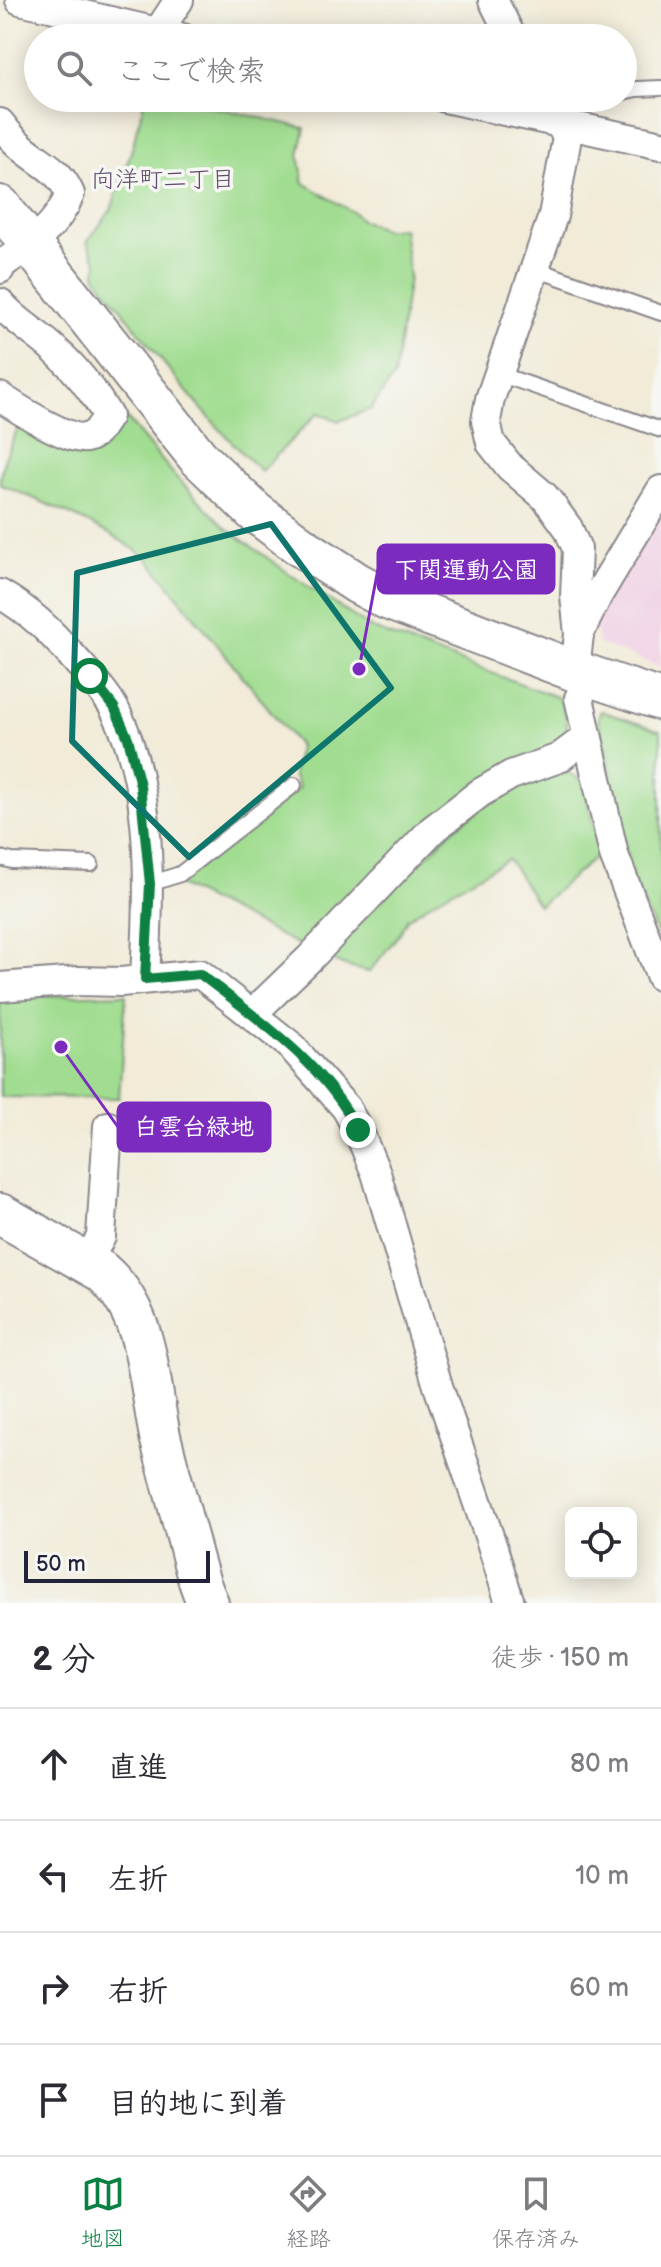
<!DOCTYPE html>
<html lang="ja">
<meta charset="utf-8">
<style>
:root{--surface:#fff;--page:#f2f2f3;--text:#2b2b33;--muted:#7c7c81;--line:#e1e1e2;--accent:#0b8043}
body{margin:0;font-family:"Balsamiq Sans","Klee One",sans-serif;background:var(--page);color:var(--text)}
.controls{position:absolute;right:24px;bottom:24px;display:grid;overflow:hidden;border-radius:12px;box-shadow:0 4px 20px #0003}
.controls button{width:72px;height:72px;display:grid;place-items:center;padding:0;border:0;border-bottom:2px solid var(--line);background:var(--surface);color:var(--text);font:40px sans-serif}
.scale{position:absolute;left:24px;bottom:20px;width:186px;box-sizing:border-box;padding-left:8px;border:4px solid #22223b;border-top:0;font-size:22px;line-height:28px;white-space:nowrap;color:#22223b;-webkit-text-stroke:6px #f6f6f2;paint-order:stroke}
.stop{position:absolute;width:24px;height:24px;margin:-18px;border:6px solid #0b8043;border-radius:50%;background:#fff}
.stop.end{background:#0b8043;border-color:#fff;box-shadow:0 2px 8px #0008}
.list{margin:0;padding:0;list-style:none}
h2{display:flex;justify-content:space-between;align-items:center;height:104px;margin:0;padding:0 32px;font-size:34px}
h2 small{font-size:26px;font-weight:400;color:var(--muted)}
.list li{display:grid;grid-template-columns:52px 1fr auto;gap:24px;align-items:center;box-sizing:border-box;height:112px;padding:0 32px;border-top:2px solid var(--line)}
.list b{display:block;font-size:30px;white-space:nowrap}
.list em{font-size:26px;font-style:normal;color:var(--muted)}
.icon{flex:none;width:44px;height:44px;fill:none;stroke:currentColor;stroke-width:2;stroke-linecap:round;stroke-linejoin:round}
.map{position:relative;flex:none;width:661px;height:1603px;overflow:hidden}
.search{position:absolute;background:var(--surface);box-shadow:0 4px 20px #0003;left:24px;right:24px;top:24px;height:88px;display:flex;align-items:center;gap:20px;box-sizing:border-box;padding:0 28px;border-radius:44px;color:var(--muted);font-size:30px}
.sheet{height:552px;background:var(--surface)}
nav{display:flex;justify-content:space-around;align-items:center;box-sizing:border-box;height:112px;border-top:2px solid var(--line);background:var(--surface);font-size:22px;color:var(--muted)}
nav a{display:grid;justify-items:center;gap:4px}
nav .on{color:var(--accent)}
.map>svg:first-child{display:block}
.built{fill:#f0d0e5}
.green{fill:#a1dd91;stroke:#628066;stroke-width:2}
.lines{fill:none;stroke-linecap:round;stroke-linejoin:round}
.lane-casing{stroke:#8a868a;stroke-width:18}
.street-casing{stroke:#8a868a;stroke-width:32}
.secondary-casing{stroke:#8a868a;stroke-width:44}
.lane{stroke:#fff;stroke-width:14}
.street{stroke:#fff;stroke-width:28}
.secondary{stroke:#fff;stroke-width:40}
.route{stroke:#0b8043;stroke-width:10}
.marked{fill:none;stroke:#0f766e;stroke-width:6;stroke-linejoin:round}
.labels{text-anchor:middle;stroke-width:7;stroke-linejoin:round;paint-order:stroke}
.neighbourhood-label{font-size:24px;fill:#614d6d;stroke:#f6f6f2}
.leader{fill:none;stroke:#7b2cbf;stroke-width:3}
.callout-dot{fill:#7b2cbf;stroke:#f6f6f2;stroke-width:3}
.callout{fill:#7b2cbf;stroke:#7b2cbf;stroke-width:3}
.callout-label{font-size:24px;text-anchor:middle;font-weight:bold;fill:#fff}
</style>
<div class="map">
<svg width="661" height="1603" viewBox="0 0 661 1603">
<rect width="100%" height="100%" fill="#f6f6f2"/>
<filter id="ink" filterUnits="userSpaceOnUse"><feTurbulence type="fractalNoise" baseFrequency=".0125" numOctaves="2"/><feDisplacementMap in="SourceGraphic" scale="16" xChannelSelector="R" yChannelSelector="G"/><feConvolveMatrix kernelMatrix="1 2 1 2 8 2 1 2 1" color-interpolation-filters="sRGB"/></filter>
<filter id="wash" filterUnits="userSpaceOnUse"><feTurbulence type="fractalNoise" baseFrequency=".006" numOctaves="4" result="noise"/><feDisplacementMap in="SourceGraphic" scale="32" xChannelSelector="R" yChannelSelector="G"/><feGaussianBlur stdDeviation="1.8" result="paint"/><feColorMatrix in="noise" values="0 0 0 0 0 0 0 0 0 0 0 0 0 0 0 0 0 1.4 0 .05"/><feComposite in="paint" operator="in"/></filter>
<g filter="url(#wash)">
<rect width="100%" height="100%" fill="#f1ebd8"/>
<polygon class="built" points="661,506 661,667 598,643 595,620"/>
<g class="green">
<path d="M 145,98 L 174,98 L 305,128 L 299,155 L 304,183 L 354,213 L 361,220 L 385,230 L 403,228 L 409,277 L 394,376 L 371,409 L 339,421 L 318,413 L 261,471 C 198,412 148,343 95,275 L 97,262 L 87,242 L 111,210 L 132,149 Z"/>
<path d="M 123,414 L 175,476 L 226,528 L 294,577 L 373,629 L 559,698 L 567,719 L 567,731 L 548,751 L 307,949 L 177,884 L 299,788 L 293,775 L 299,746 L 147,558 C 102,525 51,506 0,484 C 0,461 13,443 21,421 L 87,448 Z"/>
<polygon points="601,711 661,731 661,942 632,878 598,717"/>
<polygon points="564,770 583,781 600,853 539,906 508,859 432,902 407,919 400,933 369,972 345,966 324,957 454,829 499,796"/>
<polygon points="126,994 119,1098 0,1097 0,997"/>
</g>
</g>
<g filter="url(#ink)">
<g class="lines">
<defs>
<g id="lane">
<polyline points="623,92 636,89 661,88"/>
<polyline points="535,269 661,313"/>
<polyline points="499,374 661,430"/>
<polyline points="0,858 12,861 91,864"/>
<polyline points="150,884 180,874 294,785"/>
</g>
<g id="street">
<polyline points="20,0 183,38"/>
<polyline points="493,0 512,38"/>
<polyline points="158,32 179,0"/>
<polyline points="445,98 661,145"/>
<polyline points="546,98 567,137 553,216 490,399 486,421 491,443 510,467 544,496 552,506 568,528 577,549 575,596 579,634 575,671"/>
<path d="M 0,123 C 8,134 17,144 28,152 C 46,166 60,171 70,194 C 58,226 29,246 2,264 L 0,269"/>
<path d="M 0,303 C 17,323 39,334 57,352 C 76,369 95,394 108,416 C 101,425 98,435 86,438 C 70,442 15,407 0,397"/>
<path d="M 0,594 C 31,612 49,630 73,657 C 87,673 105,691 115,710 C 155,786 149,895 145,979"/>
<polyline points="579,634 598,595 661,490"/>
<polyline points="579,698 614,855 661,977"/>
<polyline points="0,987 79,981 121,982 200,974 290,1045 346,1108 358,1130 376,1173 438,1386 491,1542 510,1603"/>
<polyline points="252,1014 310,958 432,830 480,793 511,775 559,758 587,737"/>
<polyline points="87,1261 101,1237 108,1126"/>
</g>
<g id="secondary">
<polyline points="0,206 198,457 255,512 299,545 357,583 387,599 575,671 661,700"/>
<path d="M 0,1214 L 101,1271 C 149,1312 148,1379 160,1436 C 169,1472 179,1508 189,1544 C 194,1564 199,1585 208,1603"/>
</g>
</defs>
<use href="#lane" class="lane-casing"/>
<use href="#street" class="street-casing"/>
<use href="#secondary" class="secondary-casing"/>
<use href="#lane" class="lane"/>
<use href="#street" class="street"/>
<use href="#secondary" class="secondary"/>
</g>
</g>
<g class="lines" filter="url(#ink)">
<path class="route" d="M 90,676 L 114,707 L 128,738 L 140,785 L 150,884 L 145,979 L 200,974 C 258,1019 323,1063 358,1130"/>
</g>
<path class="marked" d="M 271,524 L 391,688 L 189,857 L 72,741 L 77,573 Z"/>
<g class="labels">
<g class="neighbourhood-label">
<text x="163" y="187">向洋町二丁目</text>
</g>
</g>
<path class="leader" d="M359 669L378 569M61 1047L118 1127"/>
<g class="callout-dot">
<circle cx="359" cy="669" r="8"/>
<circle cx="61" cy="1047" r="8"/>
</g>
<g class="callout">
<rect x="378" y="545" width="176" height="48" rx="8"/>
<rect x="118" y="1103" width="152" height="48" rx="8"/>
</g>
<g class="callout-label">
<text x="466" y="578">下関運動公園</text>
<text x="194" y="1135">白雲台緑地</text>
</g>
</svg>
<div class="controls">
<button><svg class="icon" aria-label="locate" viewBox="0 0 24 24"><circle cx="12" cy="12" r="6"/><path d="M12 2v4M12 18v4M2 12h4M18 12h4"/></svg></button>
</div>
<div class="scale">50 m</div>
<div class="stop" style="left:90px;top:676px"></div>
<div class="stop end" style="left:358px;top:1130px"></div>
<div class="search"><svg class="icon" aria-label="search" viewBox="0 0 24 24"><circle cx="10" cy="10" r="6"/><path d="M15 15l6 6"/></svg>ここで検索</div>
</div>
<section class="sheet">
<h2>2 分<small>徒歩 · 150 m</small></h2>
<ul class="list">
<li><svg class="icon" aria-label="ahead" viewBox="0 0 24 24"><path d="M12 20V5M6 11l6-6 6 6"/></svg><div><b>直進</b></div><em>80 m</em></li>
<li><svg class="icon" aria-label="left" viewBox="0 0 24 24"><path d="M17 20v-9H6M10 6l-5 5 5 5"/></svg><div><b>左折</b></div><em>10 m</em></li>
<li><svg class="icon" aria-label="right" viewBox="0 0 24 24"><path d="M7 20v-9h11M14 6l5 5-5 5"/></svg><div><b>右折</b></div><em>60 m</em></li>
<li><svg class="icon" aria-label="arrive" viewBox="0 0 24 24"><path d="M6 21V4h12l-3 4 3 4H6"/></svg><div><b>目的地に到着</b></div></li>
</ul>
</section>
<nav>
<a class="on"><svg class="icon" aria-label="map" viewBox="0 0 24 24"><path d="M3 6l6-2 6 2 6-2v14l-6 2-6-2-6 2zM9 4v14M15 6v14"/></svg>地図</a>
<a><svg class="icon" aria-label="directions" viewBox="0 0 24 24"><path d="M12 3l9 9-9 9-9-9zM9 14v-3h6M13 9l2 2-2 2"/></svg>経路</a>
<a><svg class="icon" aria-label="saved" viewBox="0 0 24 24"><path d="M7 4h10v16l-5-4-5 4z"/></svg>保存済み</a>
</nav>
